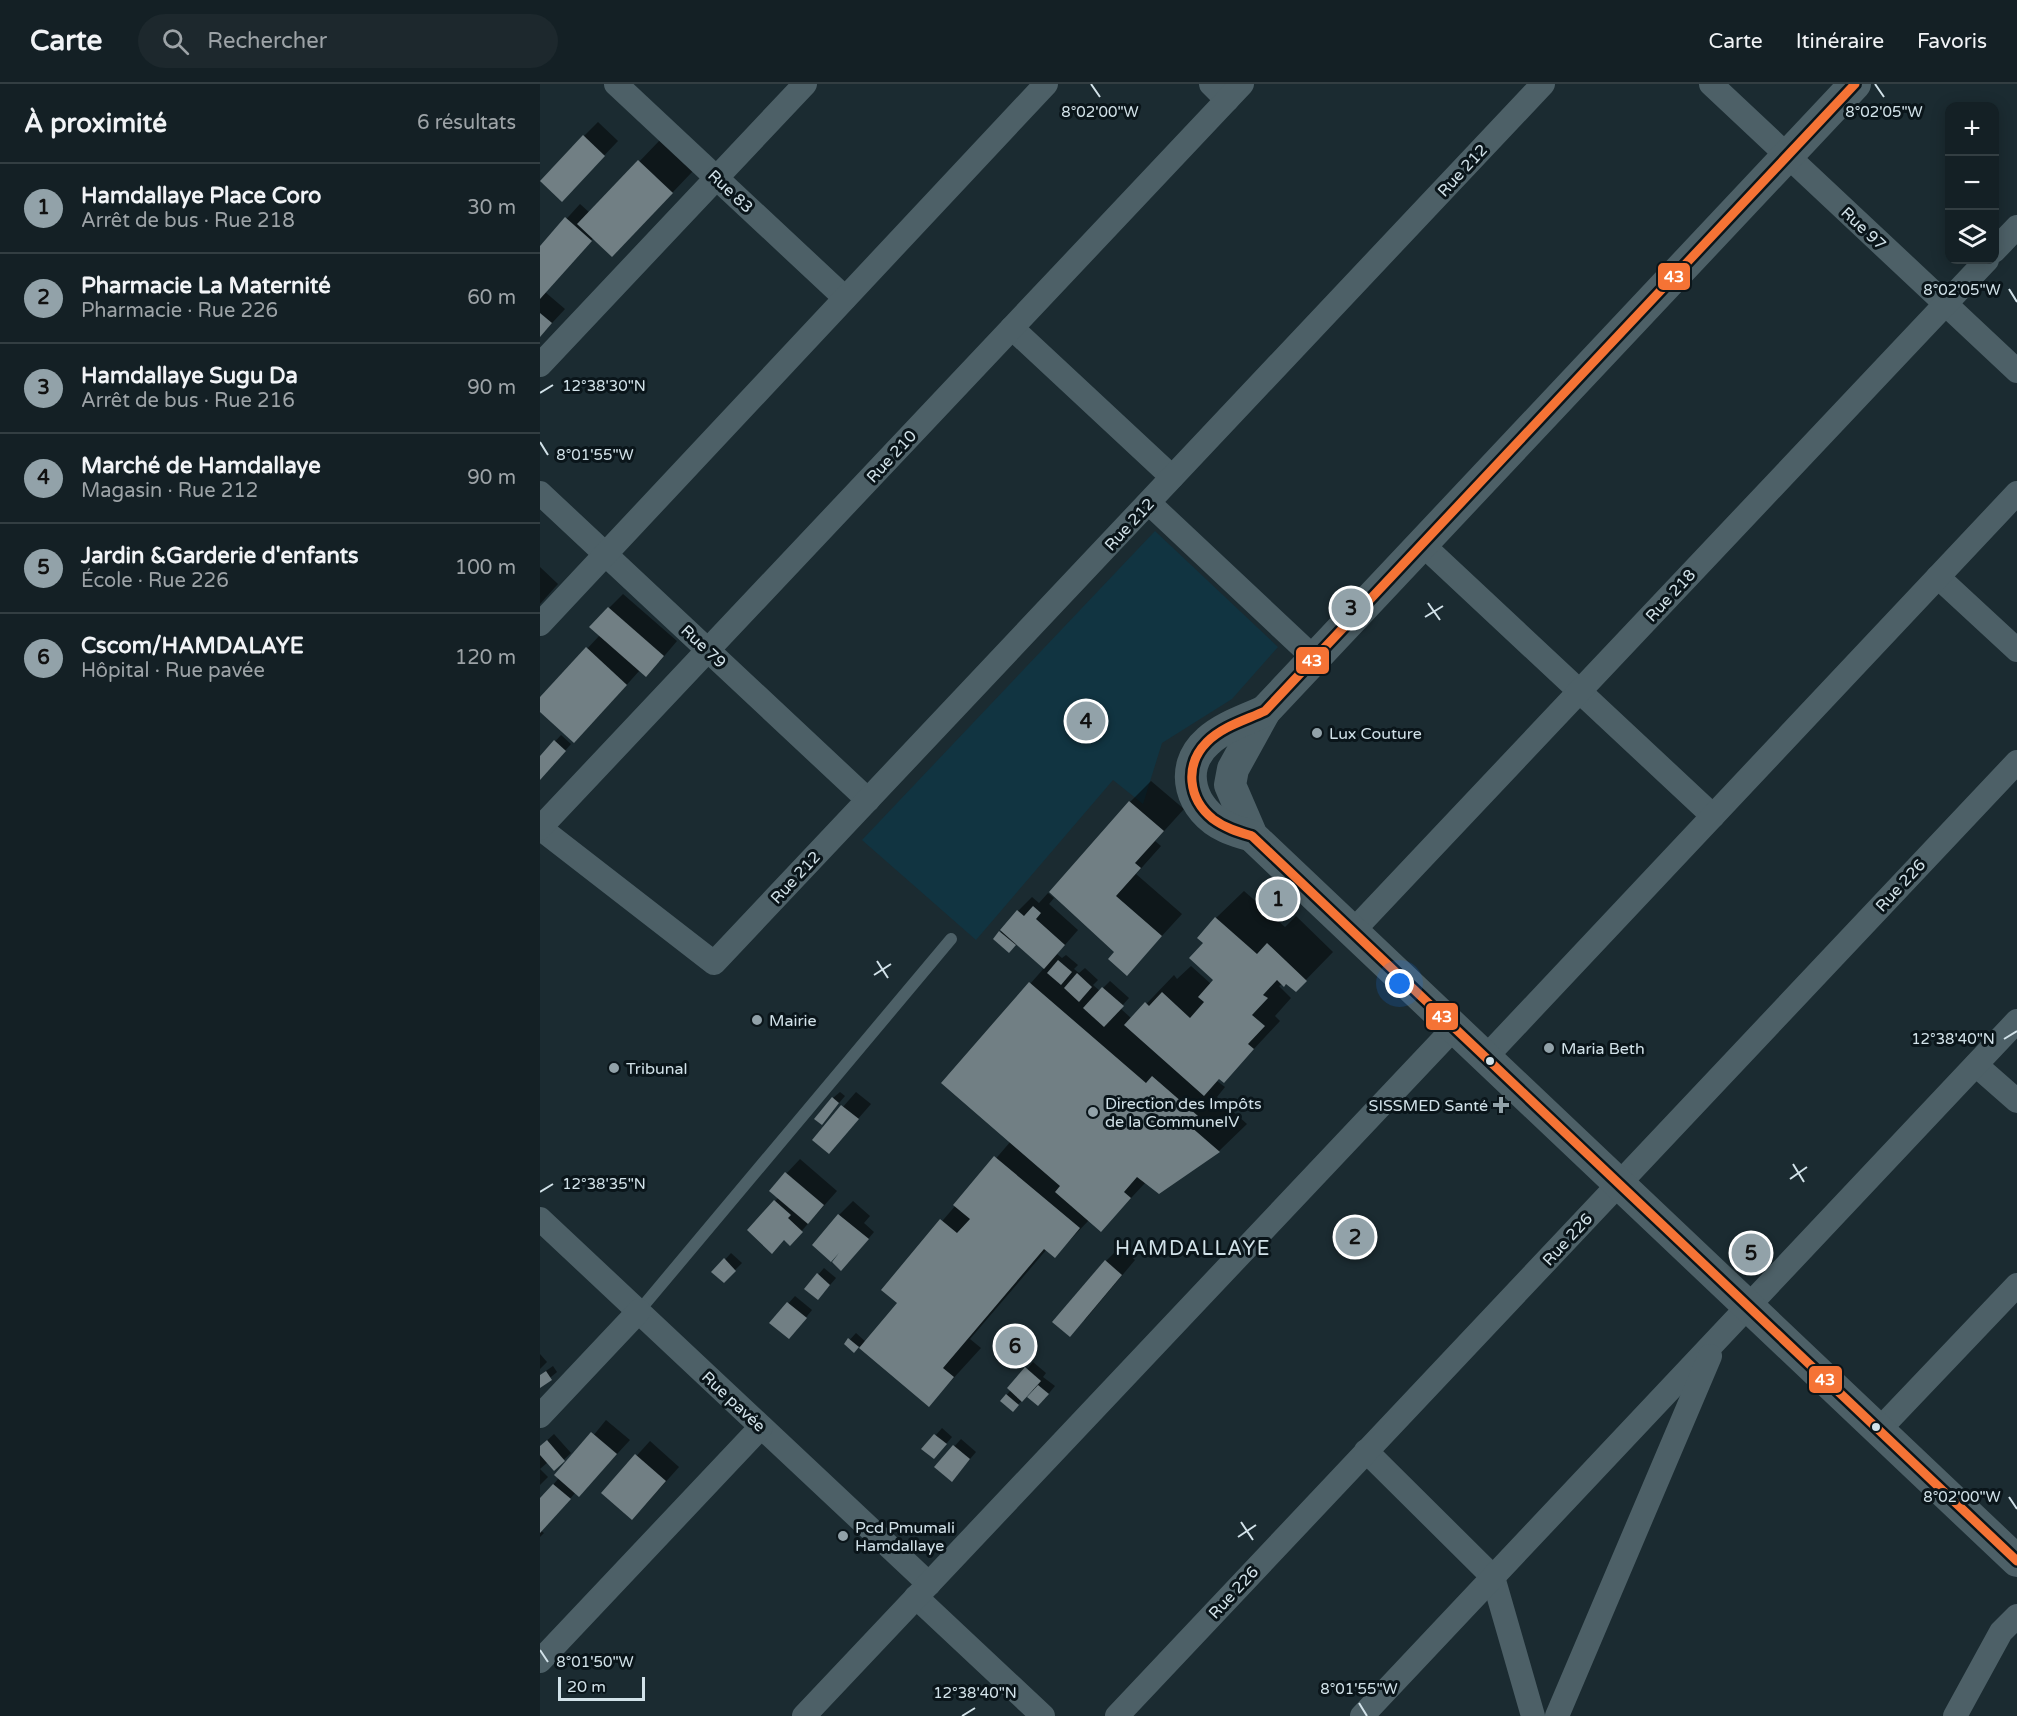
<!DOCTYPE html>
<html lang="fr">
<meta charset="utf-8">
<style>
:root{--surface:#142025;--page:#1d282d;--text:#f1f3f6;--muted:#9da3a7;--line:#333e42;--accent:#92a2a9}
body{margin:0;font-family:"Varela Round",sans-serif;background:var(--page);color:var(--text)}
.controls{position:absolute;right:18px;top:18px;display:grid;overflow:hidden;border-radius:12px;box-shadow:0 3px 15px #0003}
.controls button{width:54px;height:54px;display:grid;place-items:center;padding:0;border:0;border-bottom:2px solid var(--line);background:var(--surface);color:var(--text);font:30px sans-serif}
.scale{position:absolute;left:18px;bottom:15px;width:87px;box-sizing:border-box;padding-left:6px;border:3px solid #d2e2e9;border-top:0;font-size:16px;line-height:21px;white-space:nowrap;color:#d2e2e9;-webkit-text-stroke:4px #0a151a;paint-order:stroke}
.you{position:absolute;left:860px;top:900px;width:21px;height:21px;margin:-15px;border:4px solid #fff;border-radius:50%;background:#1a73e8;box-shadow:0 0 0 9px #1a73e833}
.badge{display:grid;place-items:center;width:39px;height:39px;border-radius:50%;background:var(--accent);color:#111;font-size:20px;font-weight:700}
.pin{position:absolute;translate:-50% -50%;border:3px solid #fff;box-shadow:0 2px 6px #0006}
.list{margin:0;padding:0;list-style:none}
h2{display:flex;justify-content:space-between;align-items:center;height:78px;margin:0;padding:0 24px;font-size:26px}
h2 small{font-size:20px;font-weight:400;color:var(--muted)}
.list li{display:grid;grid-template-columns:39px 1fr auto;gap:18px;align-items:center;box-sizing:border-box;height:90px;padding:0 24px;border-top:2px solid var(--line)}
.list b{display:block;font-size:22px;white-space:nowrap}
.list p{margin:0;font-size:20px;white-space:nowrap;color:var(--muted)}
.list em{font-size:20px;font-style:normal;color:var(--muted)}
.icon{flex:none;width:33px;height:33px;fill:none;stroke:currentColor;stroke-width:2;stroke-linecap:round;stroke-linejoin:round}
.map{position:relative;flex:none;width:1477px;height:1632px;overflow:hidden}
header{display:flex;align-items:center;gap:36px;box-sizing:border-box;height:84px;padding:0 30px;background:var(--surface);border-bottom:2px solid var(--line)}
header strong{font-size:28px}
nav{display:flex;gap:33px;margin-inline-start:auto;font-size:21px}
.search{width:420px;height:54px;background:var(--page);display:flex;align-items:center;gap:15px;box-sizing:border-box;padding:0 21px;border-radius:33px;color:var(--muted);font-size:22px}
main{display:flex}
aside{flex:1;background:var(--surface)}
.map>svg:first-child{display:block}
.built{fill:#113441}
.shadow{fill:#0007}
.building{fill:#717f84}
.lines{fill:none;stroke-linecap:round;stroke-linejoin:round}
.service{stroke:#4d6067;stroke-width:12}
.minor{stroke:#4d6067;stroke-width:24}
.tertiary{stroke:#4d6067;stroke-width:32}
.bus-1-casing{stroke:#0a151a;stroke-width:14}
.bus-1{stroke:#f57335;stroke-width:9}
.ticks{fill:none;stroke:#d2e2e9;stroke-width:2}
.poi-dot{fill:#92a2a9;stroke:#0a151a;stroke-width:2}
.bus-dot{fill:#d2e2e9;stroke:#0a151a;stroke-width:2}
.labels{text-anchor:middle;stroke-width:6;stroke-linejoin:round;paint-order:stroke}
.street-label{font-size:16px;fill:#d2e2e9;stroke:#0a151a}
.poi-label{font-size:16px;fill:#d2e2e9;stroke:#0a151a;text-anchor:start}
.quarter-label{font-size:20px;letter-spacing:1.5px;fill:#d2e2e9;stroke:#0a151a}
.ticks-label{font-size:15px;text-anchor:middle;fill:#d2e2e9;stroke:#0a151a;stroke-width:6;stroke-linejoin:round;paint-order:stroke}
.line-badge{stroke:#0a151a;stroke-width:2}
.badge-label{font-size:16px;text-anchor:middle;font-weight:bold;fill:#fff}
</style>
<header>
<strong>Carte</strong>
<div class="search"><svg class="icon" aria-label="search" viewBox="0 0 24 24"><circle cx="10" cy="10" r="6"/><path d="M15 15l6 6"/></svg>Rechercher</div>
<nav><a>Carte</a><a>Itinéraire</a><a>Favoris</a></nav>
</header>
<main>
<aside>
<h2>À proximité<small>6 résultats</small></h2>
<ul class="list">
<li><span class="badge">1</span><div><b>Hamdallaye Place Coro</b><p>Arrêt de bus · Rue 218</p></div><em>30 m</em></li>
<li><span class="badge">2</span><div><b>Pharmacie La Maternité</b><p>Pharmacie · Rue 226</p></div><em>60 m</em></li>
<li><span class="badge">3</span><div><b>Hamdallaye Sugu Da</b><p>Arrêt de bus · Rue 216</p></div><em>90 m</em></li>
<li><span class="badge">4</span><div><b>Marché de Hamdallaye</b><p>Magasin · Rue 212</p></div><em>90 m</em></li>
<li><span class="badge">5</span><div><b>Jardin &amp;Garderie d'enfants</b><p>École · Rue 226</p></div><em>100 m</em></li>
<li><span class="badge">6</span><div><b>Cscom/HAMDALAYE</b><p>Hôpital · Rue pavée</p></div><em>120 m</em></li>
</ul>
</aside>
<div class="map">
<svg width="1477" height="1632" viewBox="0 0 1477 1632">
<rect width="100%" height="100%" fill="#1b2b31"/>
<polygon class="built" points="615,447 738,563 692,615 622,659 603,720 573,696 436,856 322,756"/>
<g class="shadow">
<polygon points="58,38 78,57 35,102 44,52"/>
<polygon points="120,56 153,87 93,150 54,153 5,208 25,225 0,252 0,164 40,120 50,129"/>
<polygon points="0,483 18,500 0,520"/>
<polygon points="83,510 137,557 120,577 100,586 55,636 0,626 0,615 60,551 69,524"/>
<polygon points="21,651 31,660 0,695 0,674"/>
<polygon points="611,697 644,725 615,757 621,762 596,790 642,830 587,890 576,867 546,837 590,718"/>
<polygon points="704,807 745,843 756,832 793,868 756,906 746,898 739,902 751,914 735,932 740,937 684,997 680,994 677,997 685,1003 677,1013 707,1040 679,1067 606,1098 561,1146 549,1136 515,1172 507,1165 430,1255 441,1264 389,1321 319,1262 314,1267 306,1260 316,1249 326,1258 359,1219 343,1206 471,1057 403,999 505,883 477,859 469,867 455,855 478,827 492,813 499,819 508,809 514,814 509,820 538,846 517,870 522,874 526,871 538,881 534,885 539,889 545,884 558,896 553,901 560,907 570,897 589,914 580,924 592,935 634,891 637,895 651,882 671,900 675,895 665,859 676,834"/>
<polygon points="300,1008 305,1012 288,1032 293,1014"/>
<polygon points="316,1008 331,1020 289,1068 274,1056"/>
<polygon points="260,1075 297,1107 250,1160 245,1155 209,1146 239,1113 231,1106"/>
<polygon points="313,1117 330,1132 324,1139 334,1148 308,1179 299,1131"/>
<polygon points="580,1163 595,1176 544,1237 566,1177"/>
<polygon points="191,1169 202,1179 184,1197 174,1188"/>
<polygon points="284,1184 296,1194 284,1208 278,1191"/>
<polygon points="255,1212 272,1226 255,1247 231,1239"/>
<polygon points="0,1270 7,1278 0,1285"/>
<polygon points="493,1278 506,1289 503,1293 515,1302 505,1314 489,1313 493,1305 473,1326 462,1317"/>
<polygon points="13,1282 17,1288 0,1302 0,1291"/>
<polygon points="66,1336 90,1356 39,1411 36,1408 1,1447 4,1449 0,1453 0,1417"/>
<polygon points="402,1344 412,1353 400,1367 384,1365"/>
<polygon points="14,1350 31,1369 14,1385 8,1378 0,1385 8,1393 0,1401 0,1363"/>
<polygon points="421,1355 436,1368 418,1389 396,1383"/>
<polygon points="110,1357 139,1383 106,1420 63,1409"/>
</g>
<g class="building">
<polygon points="43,51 65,72 22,118 0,97"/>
<polygon points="98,76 133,109 72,173 37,140"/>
<polygon points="25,133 52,157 0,215 0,162"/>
<polygon points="0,229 12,239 0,253"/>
<polygon points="68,523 124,572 106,593 49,543"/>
<polygon points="46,563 87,601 34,659 0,628 0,613"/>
<polygon points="14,656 26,667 0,696 0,672"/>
<polygon points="589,717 624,747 595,779 601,784 576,812 622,852 587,892 568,875 574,868 509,808"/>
<polygon points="493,822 501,829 496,835 525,861 504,885 460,846 477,826 484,832"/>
<polygon points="675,833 717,870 727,859 767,897 756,908 746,900 744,903 737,896 723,911 728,914 712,931 725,942 708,960 714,965 684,999 679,995 664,1012 584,941 605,918 609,922 622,908 650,934 664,918 658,913 673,896 649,874 663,859 657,854"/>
<polygon points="459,847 476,861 469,869 453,855"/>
<polygon points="518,876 532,888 521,901 507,889"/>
<polygon points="537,889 552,903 539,918 524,904"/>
<polygon points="489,898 606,999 612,992 658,1032 650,1042 680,1068 619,1110 597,1093 584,1108 591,1114 561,1148 515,1108 520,1102 401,999"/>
<polygon points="562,903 584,922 564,943 543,924"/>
<polygon points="292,1013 299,1019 282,1041 274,1035"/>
<polygon points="301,1021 319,1035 289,1070 272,1056"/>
<polygon points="454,1072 540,1144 515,1174 504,1165 403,1284 414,1293 389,1323 319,1264 357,1219 341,1206 400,1135 417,1149 430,1135 413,1121"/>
<polygon points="245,1088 284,1121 268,1140 229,1107"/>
<polygon points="234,1116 251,1131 248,1134 263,1148 250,1162 244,1156 232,1170 207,1146"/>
<polygon points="298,1130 329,1155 301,1187 292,1178 299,1169 291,1178 272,1161"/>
<polygon points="184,1174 196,1187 184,1199 171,1188"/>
<polygon points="565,1176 582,1191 530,1253 512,1238"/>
<polygon points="277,1189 290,1201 278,1216 264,1205"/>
<polygon points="247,1218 267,1234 249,1255 229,1239"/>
<polygon points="308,1254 319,1263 314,1269 304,1260"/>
<polygon points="485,1283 501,1297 482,1318 467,1304"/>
<polygon points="6,1287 12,1296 0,1304 0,1291"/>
<polygon points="498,1301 509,1310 498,1322 487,1313"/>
<polygon points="466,1310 479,1321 473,1328 460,1317"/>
<polygon points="51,1348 77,1370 39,1413 14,1391"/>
<polygon points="394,1350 407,1360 394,1375 381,1365"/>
<polygon points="7,1356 25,1377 14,1387 0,1371 0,1362"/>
<polygon points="413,1361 430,1375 412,1398 394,1383"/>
<polygon points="95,1370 126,1397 92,1436 61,1409"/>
<polygon points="13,1400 31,1415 0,1449 0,1414"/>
</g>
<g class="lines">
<polyline class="service" points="99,1227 411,855"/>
<g class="minor">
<polyline points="76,0 305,214"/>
<polyline points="671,0 687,16"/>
<polyline points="1171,0 1477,287"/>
<polyline points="1454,167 1477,143"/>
<polyline points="472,244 632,393"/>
<polyline points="0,281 265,0"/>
<polyline points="0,409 328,716"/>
<polyline points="609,419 774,574"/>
<polyline points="882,460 1173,732"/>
<polyline points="1398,493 1477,566"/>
<polyline points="0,540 506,0"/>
<polyline points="0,744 174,879 1003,0"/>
<polyline points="0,744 702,0"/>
<polyline points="814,846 1447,176"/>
<polyline points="946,973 1477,409"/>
<polyline points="1436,981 1477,1017"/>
<polyline points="0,1135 389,1500"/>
<polyline points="0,1332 99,1227"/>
<polyline points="1338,1347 1477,1201"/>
<polyline points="826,1367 953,1493 993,1632"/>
<polyline points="376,1513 503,1632"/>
<polyline points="0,1577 221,1343"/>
<polyline points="264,1632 915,943"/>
<polyline points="577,1632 1477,678"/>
<polyline points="822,1632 1477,937"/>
<polyline points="1017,1632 1170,1272"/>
<polyline points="1415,1632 1461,1548 1477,1532"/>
</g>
<g class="tertiary">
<polyline points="1315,0 725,627 693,685 690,701 712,752 1477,1477"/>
<path d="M 712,752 C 703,749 694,747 686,743 C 651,727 637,684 668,657 C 683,643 706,636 725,627"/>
</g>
<defs>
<path id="bus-1" d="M 1315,0 L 725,627 C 706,636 683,642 667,658 C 644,681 648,715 673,735 C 685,744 699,748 712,752 L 1477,1477"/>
</defs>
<use href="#bus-1" class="bus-1-casing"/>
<use href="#bus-1" class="bus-1"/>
</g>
<path class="ticks" d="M 551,0 L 560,13M 1335,0 L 1344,13M 1469,205 L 1477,218M 0,309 L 13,301M 0,358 L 8,371M 888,519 L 900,536M 885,533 L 903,522M 337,877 L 348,894M 334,891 L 351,880M 1464,955 L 1477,947M 1253,1080 L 1264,1098M 1250,1095 L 1267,1083M 0,1108 L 13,1100M 1469,1413 L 1477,1425M 701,1438 L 713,1456M 698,1453 L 716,1441M 0,1566 L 8,1578M 819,1619 L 827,1632M 422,1632 L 435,1624"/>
<g class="poi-dot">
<circle cx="777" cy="649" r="6"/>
<circle cx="217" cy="936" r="6"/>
<circle cx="1009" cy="964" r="6"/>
<circle cx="74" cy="984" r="6"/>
<path d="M958 1012h6v6h6v6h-6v6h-6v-6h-6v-6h6z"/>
<circle cx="553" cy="1028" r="6"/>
<circle cx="303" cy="1452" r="6"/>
</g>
<g class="bus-dot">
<circle cx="950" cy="977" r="5"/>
<circle cx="1336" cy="1343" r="5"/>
</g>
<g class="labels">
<g class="street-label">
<text transform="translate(922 86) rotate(-47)" y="6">Rue 212</text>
<text transform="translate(191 107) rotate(43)" y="6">Rue 83</text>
<text transform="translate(1324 144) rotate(43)" y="6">Rue 97</text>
<text transform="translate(351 372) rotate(-47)" y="6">Rue 210</text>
<text transform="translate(589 440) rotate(-47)" y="6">Rue 212</text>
<text transform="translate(1130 511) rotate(-47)" y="6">Rue 218</text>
<text transform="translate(164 562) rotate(43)" y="6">Rue 79</text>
<text transform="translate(255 793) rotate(-47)" y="6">Rue 212</text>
<text transform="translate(1360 801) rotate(-47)" y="6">Rue 226</text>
<text transform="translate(1027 1155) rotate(-47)" y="6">Rue 226</text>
<text transform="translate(194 1317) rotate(43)" y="6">Rue pavée</text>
<text transform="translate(693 1508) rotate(-47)" y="6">Rue 226</text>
</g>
<g class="poi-label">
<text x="789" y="655">Lux Couture</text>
<text x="229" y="942">Mairie</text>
<text x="1021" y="970">Maria Beth</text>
<text x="86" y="990">Tribunal</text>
<text x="565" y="1025">Direction des Impôts<tspan x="565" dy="18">de la CommuneIV</tspan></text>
<text x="948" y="1027" text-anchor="end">SISSMED Santé</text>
<text x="315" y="1449">Pcd Pmumali<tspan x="315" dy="18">Hamdallaye</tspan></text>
</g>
<g class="quarter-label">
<text x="653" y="1171">HAMDALLAYE</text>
</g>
</g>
<g class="ticks-label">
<text x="560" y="33">8°02'00"W</text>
<text x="1344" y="33">8°02'05"W</text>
<text x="1422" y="211">8°02'05"W</text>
<text x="64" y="307">12°38'30"N</text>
<text x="55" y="376">8°01'55"W</text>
<text x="1413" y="960">12°38'40"N</text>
<text x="64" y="1105">12°38'35"N</text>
<text x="1422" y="1418">8°02'00"W</text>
<text x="55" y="1583">8°01'50"W</text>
<text x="819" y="1610">8°01'55"W</text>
<text x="435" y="1614">12°38'40"N</text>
</g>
<g class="line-badge">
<rect x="1117" y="178" width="34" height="29" rx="6" fill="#f57335"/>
<rect x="755" y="562" width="35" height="29" rx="6" fill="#f57335"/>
<rect x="885" y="918" width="34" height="29" rx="6" fill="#f57335"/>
<rect x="1268" y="1281" width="35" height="29" rx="6" fill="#f57335"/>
</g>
<g class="badge-label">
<text x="1134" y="198">43</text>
<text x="772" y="582">43</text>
<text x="902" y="938">43</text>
<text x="1285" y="1301">43</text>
</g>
</svg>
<div class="controls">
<button>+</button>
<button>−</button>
<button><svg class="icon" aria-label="layers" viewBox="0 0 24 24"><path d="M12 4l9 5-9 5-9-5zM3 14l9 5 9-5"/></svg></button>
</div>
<div class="scale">20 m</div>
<div class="you"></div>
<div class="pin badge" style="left:738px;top:815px">1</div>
<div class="pin badge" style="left:815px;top:1153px">2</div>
<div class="pin badge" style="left:811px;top:524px">3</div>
<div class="pin badge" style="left:546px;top:637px">4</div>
<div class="pin badge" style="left:1211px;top:1169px">5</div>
<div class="pin badge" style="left:475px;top:1262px">6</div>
</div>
</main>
